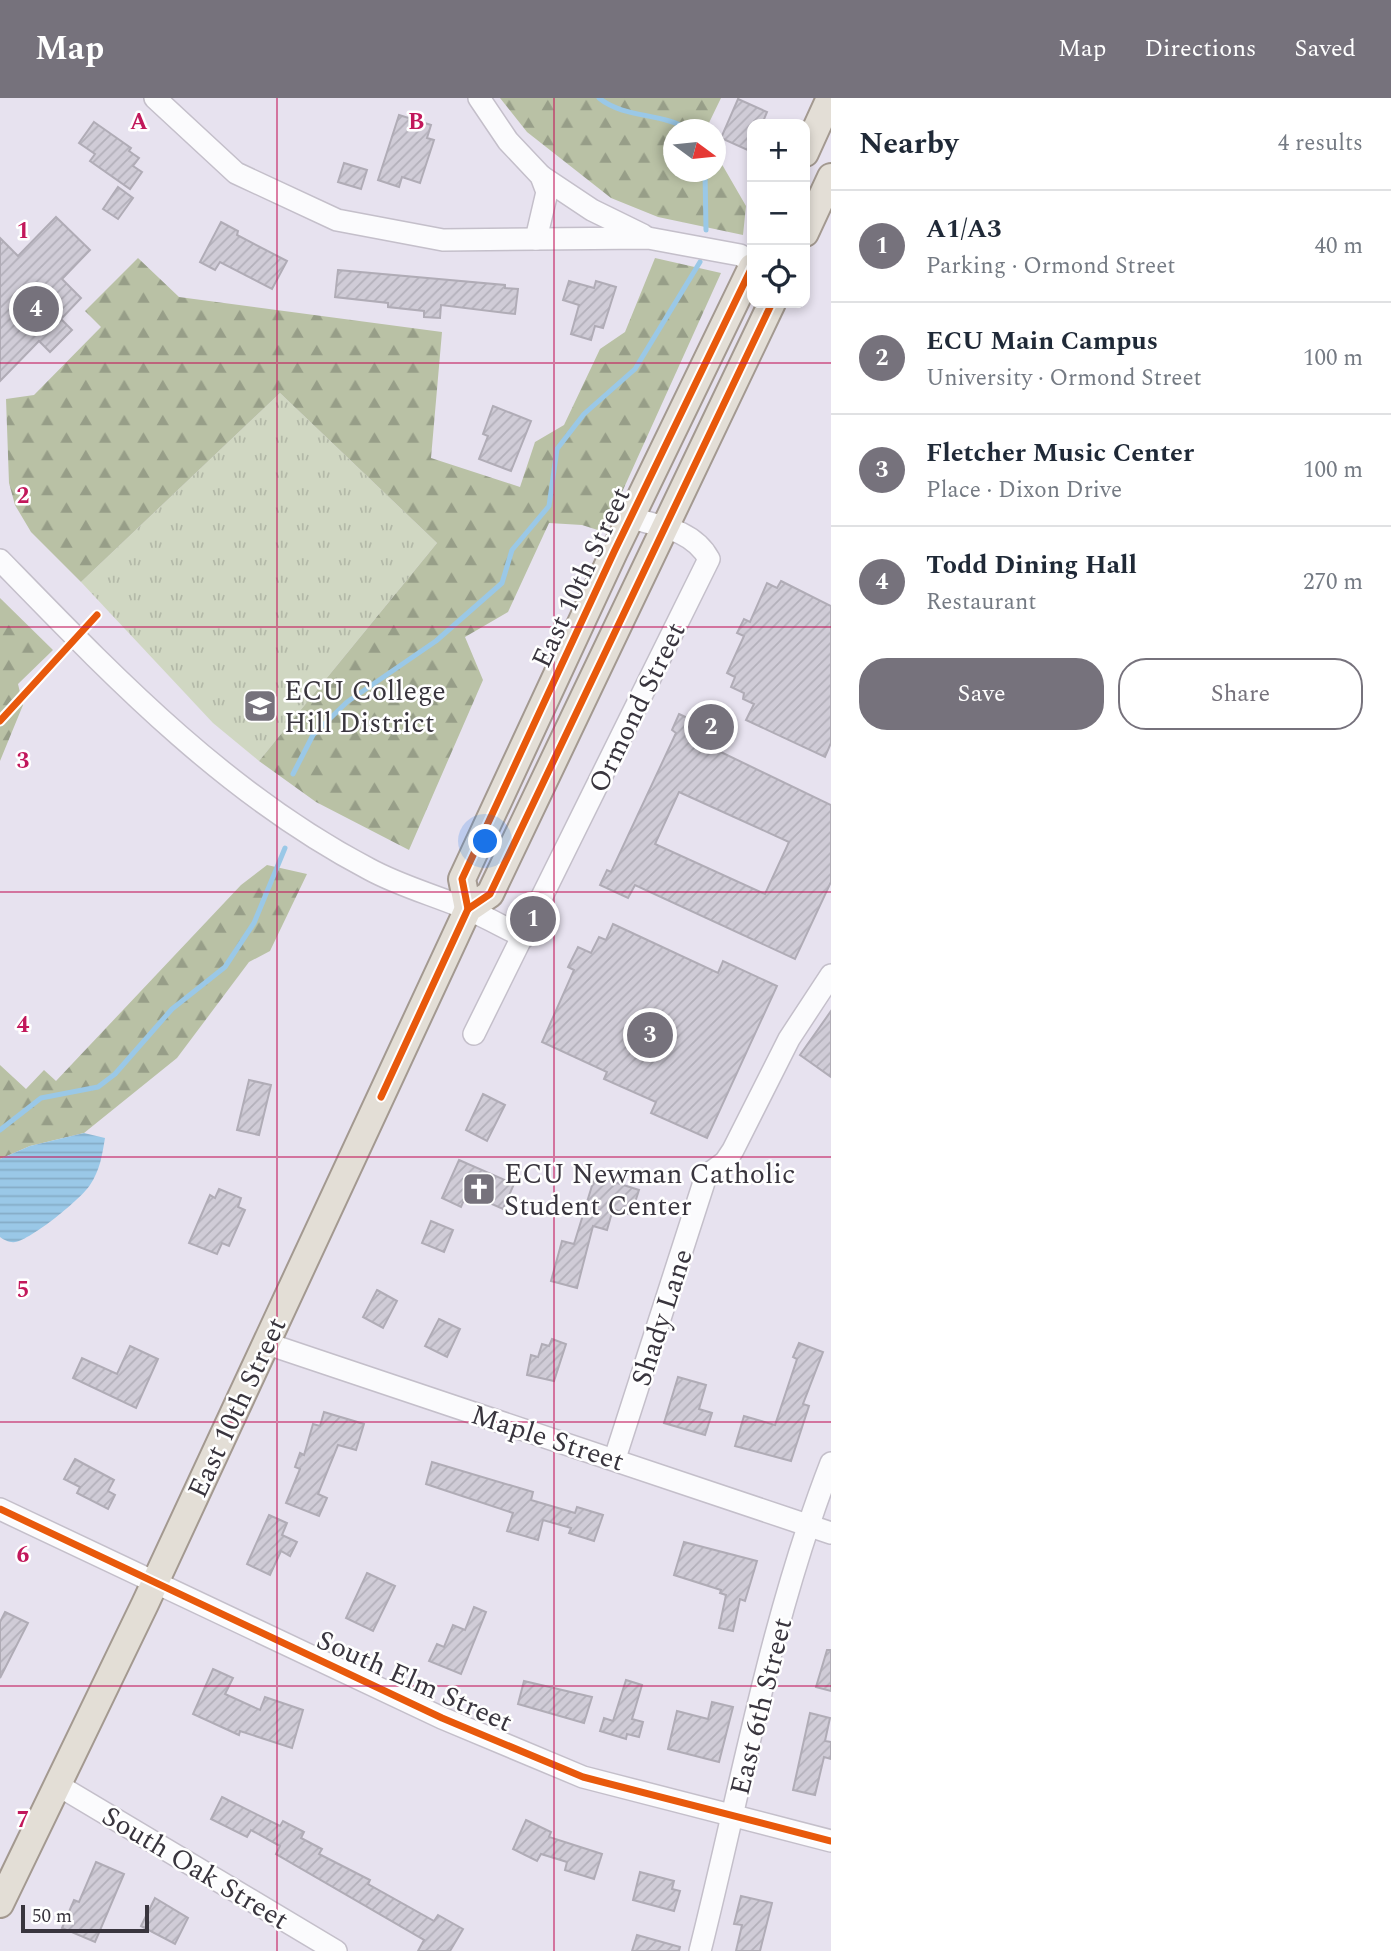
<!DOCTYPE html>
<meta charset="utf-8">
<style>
:root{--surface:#fff;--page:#f2f2f3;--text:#1f2937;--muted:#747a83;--line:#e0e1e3;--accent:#76727c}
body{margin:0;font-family:Spectral,serif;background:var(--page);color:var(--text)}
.controls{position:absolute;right:21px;top:21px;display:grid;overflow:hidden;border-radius:14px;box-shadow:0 4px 10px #0003}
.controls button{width:63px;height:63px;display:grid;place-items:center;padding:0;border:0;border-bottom:2px solid var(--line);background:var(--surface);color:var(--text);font:35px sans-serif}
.compass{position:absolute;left:663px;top:21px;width:63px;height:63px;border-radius:50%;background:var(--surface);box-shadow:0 4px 10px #0003;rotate:105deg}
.scale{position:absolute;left:21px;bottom:18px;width:128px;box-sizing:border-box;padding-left:7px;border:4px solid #39353e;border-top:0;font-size:19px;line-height:24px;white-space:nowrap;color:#39353e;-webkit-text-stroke:5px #fff;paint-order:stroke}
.you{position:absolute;left:486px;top:744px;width:24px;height:24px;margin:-18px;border:5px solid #fff;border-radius:50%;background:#1a73e8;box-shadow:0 0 0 10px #1a73e833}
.badge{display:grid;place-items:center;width:46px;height:46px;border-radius:50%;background:var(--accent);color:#fff;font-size:23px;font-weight:700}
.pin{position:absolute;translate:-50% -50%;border:4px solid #fff;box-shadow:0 2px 7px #0006}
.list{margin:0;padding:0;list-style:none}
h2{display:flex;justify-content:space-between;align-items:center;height:91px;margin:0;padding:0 28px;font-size:30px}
h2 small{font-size:23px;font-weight:400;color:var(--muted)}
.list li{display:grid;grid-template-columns:46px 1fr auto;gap:21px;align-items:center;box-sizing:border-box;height:112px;padding:0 28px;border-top:2px solid var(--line)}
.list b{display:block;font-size:26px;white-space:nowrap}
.list p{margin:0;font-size:23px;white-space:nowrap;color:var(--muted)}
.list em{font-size:23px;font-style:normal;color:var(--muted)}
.actions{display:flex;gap:14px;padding:21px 28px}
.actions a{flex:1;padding:16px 0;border:2px solid var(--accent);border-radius:28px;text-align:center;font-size:24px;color:var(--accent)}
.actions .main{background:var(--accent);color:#fff}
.icon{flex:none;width:38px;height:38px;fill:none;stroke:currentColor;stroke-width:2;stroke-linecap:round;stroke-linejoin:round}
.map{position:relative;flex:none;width:831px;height:1853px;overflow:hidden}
header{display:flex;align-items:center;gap:42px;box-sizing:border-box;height:98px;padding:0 35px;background:var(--accent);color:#fff}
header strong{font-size:33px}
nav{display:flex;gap:38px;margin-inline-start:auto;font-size:24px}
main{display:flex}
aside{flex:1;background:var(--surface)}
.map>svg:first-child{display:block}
.grass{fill:url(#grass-tufts)}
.forest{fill:url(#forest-firs)}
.water{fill:url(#water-rules)}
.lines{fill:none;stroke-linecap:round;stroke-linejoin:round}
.stream{stroke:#9ac8e7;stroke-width:5}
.building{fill:url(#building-hatch);stroke:#b0acb6;stroke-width:2;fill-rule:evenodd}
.minor-casing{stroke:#c4bfca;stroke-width:24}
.major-casing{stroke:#a39990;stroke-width:30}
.minor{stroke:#fbfbfd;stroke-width:21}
.major{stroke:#e3ded6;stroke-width:26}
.cycleway-casing{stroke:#fff;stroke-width:11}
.cycleway{stroke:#e8590c;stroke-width:7}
.grid{fill:none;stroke:#c2185b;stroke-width:2;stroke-opacity:0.55}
.labels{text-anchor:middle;stroke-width:5;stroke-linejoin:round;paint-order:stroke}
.street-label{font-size:28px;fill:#39353e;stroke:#fff}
.poi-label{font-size:28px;fill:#39353e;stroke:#fff;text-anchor:start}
.grid-label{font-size:23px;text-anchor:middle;font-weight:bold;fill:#c2185b;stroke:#fff;stroke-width:5;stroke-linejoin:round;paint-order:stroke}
</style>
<header>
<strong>Map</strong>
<nav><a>Map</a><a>Directions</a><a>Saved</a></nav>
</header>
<main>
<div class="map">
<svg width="831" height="1853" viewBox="0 0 831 1853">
<defs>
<pattern id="grass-tufts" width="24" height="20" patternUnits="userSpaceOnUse" patternTransform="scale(1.75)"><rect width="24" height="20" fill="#d0d7c2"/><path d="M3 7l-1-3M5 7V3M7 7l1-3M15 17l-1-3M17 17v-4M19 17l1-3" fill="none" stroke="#b3b9a8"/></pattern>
<pattern id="forest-firs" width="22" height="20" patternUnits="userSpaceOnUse" patternTransform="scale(1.75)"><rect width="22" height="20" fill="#b9c1a5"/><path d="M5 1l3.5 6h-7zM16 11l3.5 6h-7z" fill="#979e88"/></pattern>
<pattern id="water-rules" width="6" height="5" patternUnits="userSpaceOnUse" patternTransform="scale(1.75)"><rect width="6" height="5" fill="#9ac8e7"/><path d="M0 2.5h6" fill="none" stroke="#85acc7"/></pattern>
<pattern id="building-hatch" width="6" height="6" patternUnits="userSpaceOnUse" patternTransform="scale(1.75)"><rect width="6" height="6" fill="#d0ccd7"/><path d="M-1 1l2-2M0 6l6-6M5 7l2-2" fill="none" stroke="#b3b0ba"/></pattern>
</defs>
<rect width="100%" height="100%" fill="#e7e2ef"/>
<polygon class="grass" points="280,295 437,445 259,663 213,625 81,484"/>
<g class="forest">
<polygon points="500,0 721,0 706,31 674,32 674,74 716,74 716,56 746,108 743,137 658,119 611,100 527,34"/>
<polygon points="138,160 179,199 442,234 431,360 520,389 535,344 564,327 600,251 625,234 655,160 721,175 604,434 582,427 549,425 508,514 465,539 483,582 409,752 316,704 259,663 437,445 280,295 81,484 31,434 15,407 9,385 6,301 34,297 101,229 85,213"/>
<polygon points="0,500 53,552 18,586 23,607 0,663"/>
<polygon points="267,767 307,776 270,853 249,864 177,960 84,1035 30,1048 0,1061 0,967 26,991 44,972 56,983 241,787"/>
</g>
<path class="water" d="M 84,1035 L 105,1040 C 102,1058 100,1072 90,1087 C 82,1100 31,1142 15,1144 C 10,1145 4,1142 0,1139 L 0,1061 L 30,1048 Z"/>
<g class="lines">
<g class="stream">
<path d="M 599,0 C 625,21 662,14 689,32"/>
<polyline points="705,74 706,132"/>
<polyline points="293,676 313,637 347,604 436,543 502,485 512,452 549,408 557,351 584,316 635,271 700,164"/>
<polyline points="0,1032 41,1000 98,989 115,976 172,911 225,869 254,825 285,750"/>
</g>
</g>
<g class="building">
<polygon points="738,1 767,14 762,26 752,26 752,54 721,40"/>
<polygon points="399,17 431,27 427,40 434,42 420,85 402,79 399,89 378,82"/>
<polygon points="94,24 131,50 129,53 139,60 133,68 142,74 130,91 90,63 95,56 79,45"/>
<polygon points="344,65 367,72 361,91 338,84"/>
<polygon points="118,89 133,100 118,121 103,111"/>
<polygon points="56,119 90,152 62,181 81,200 61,221 72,232 50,254 39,243 0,283 0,140 18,158"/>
<polygon points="221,124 238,133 237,137 287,163 272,191 220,164 215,172 200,164"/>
<polygon points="338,172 505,187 505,190 518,191 515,216 441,207 440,220 424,219 424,213 388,209 388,205 335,199"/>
<polygon points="569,183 594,190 596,183 616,189 603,230 595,228 591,242 571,236 579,207 563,202"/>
<polygon points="493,308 531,323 511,373 479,361 488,338 483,336"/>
<polygon points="781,483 831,508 831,645 825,659 746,622 754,606 743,601 744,595 731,589 735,579 727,575 744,538 737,535 744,521 750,524 767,485 777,490"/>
<path d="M 679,616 L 709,630 L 702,645 L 831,707 L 831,784 L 795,861 L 635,787 L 628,800 L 600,787 L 607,772 L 611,774 L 676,635 L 672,632 ZM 679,694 L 789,744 L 765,796 L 655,746 Z"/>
<polygon points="613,826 718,875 723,863 777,888 707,1040 651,1015 656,1004 604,981 607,974 542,944 574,872 568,869 578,849 591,855 599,839 606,842"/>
<polygon points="831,913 831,979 800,957"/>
<polygon points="249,982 271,987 259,1037 237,1032"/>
<polygon points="483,996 505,1007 487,1043 466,1032"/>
<polygon points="459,1062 514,1086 503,1111 467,1095 461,1109 442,1100"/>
<polygon points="595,1078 639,1092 631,1117 613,1111 607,1132 593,1128 577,1190 551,1183 562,1143 574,1146"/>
<polygon points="219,1091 241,1100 238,1109 245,1112 229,1148 222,1145 217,1156 189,1145 210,1097 215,1100"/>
<polygon points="431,1123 453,1132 444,1154 422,1145"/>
<polygon points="377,1192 397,1203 383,1230 363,1219"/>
<polygon points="439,1221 460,1231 447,1259 425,1248"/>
<polygon points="552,1241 566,1246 554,1283 527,1277 531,1257 538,1259 542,1246 549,1248"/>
<polygon points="799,1245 823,1254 803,1306 809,1308 791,1363 735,1348 744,1318 775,1327 797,1261 793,1259"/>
<polygon points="130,1248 158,1261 136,1310 73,1280 82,1260 117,1276"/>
<polygon points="678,1279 706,1287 699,1311 712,1315 705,1337 664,1325"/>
<polygon points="324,1314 364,1326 356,1352 338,1347 318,1396 327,1400 319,1418 286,1405 300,1371 295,1369 300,1355 304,1357 313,1326 320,1328"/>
<polygon points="75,1361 114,1382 108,1393 115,1397 108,1411 77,1395 80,1389 64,1381"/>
<polygon points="432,1364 533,1394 531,1402 575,1415 577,1409 603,1417 594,1443 569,1435 571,1430 543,1422 538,1442 507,1433 513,1415 426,1386"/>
<polygon points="269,1417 287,1425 282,1437 297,1444 290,1458 281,1453 270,1477 247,1466"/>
<polygon points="684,1444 757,1463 745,1503 740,1501 733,1533 719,1530 726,1497 720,1495 721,1492 674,1477"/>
<polygon points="367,1475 395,1488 373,1533 346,1520"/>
<polygon points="474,1509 486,1514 461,1576 429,1563 437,1546 444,1549 453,1527 465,1532"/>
<polygon points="5,1514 28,1525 0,1580 0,1524"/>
<polygon points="827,1552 831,1552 831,1593 816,1589"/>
<polygon points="213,1571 233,1580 225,1596 260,1612 265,1599 303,1612 292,1650 240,1633 239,1637 193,1616"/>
<polygon points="626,1582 642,1587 632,1621 643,1624 639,1639 627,1636 626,1641 600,1633 604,1620 613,1623"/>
<polygon points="524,1583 592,1599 584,1625 518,1606"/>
<polygon points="712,1604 733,1609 719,1664 668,1651 677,1613 708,1621"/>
<polygon points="810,1615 830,1620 825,1643 831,1644 831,1661 824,1659 815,1697 793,1692"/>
<polygon points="222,1699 280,1728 283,1723 304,1734 301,1740 322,1751 319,1756 370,1782 368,1786 434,1823 438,1817 463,1831 450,1853 418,1853 424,1842 276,1756 280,1748 251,1732 247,1739 211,1721"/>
<polygon points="526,1722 551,1734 549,1739 602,1756 594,1781 565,1772 567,1764 541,1756 537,1763 513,1751"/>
<polygon points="96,1764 124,1776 95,1844 62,1830 74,1802 79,1804"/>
<polygon points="640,1774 674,1783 672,1791 680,1793 674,1813 633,1802"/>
<polygon points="741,1798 772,1805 760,1853 736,1853 742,1827 734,1826"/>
<polygon points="155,1800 188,1820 175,1846 141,1828"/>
<polygon points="637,1837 680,1849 679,1853 632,1853"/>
</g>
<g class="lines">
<defs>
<g id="minor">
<polyline points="155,0 236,75 337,122 443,142 648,140 740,157 752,164"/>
<polyline points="479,0 508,43 541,78 547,94 536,141"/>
<polyline points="541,78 592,112 643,137"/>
<path d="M 0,462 C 113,578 224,695 369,771 C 400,788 434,797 467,811 C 486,819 505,830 524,839"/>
<path d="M 474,936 L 709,461 C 693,432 660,428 631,420"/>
<polyline points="265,1245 831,1435"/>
<polyline points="615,1360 706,1078 725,1064 733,1052 789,941 831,877"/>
<polyline points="0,1411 442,1620 583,1679 831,1743"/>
<polyline points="56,1686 336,1853"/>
<path d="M 700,1853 C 741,1690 770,1522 831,1365"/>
</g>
<g id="major">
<polyline points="805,55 830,0"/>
<polyline points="805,135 831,79"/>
<polyline points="468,811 462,781 614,454 752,169"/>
<polyline points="0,1806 145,1506 468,811 490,796 772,205"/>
</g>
</defs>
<use href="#minor" class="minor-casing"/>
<use href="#major" class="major-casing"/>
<use href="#minor" class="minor"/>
<use href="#major" class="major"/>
<defs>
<g id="cycleway">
<polyline points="0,623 97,517"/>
<polyline points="468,811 462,781 614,454 752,169"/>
<polyline points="381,999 468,811 490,796 772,205"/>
<polyline points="0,1411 442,1620 583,1679 831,1743"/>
</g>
</defs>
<use href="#cycleway" class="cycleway-casing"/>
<use href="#cycleway" class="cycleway"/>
</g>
<path class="grid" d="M 277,0 L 277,1853M 554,0 L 554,1853M 0,265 L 831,265M 0,529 L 831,529M 0,794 L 831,794M 0,1059 L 831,1059M 0,1324 L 831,1324M 0,1588 L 831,1588"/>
<defs>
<symbol id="university-square" viewBox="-11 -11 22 22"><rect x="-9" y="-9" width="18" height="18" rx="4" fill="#76727c" stroke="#fff"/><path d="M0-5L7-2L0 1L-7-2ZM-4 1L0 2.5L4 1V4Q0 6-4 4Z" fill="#fff"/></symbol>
<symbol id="church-square" viewBox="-11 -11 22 22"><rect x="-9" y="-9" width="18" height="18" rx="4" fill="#76727c" stroke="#fff"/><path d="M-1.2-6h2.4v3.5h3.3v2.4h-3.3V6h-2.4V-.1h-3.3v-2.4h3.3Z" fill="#fff"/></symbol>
</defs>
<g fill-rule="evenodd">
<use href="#university-square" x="241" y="589" width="38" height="38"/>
<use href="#church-square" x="460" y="1072" width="38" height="38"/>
</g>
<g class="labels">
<g class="street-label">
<text transform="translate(580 479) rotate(-65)" y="10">East 10th Street</text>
<text transform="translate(636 609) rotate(-64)" y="10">Ormond Street</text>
<text transform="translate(661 1219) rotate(-72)" y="10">Shady Lane</text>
<text transform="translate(236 1309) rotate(-65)" y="10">East 10th Street</text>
<text transform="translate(548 1339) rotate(18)" y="10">Maple Street</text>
<text transform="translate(415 1582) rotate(24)" y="10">South Elm Street</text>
<text transform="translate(760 1608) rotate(-76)" y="10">East 6th Street</text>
<text transform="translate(196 1769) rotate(31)" y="10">South Oak Street</text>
</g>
<g class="poi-label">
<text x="284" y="602">ECU College<tspan x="284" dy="32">Hill District</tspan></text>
<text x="504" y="1085">ECU Newman Catholic<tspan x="504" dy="32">Student Center</tspan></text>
</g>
</g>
<g class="grid-label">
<text x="139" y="31">A</text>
<text x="416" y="31">B</text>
<text x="23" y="140">1</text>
<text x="23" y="405">2</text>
<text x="23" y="670">3</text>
<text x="23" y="934">4</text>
<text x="23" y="1199">5</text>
<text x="23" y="1464">6</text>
<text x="23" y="1729">7</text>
</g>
</svg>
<div class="controls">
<button>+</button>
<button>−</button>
<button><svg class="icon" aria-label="locate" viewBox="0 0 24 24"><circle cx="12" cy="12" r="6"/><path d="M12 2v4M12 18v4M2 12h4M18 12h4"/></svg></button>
</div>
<svg class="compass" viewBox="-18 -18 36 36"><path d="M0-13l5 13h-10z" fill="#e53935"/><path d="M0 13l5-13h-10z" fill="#747a83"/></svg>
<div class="scale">50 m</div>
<div class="you"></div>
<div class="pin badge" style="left:533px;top:821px">1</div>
<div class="pin badge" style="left:711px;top:629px">2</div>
<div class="pin badge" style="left:650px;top:937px">3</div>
<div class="pin badge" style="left:36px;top:211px">4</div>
</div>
<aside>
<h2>Nearby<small>4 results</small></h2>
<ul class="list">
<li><span class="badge">1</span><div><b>A1/A3</b><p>Parking · Ormond Street</p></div><em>40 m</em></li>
<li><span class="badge">2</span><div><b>ECU Main Campus</b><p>University · Ormond Street</p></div><em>100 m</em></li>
<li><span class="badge">3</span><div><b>Fletcher Music Center</b><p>Place · Dixon Drive</p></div><em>100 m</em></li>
<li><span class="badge">4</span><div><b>Todd Dining Hall</b><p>Restaurant</p></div><em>270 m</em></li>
</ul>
<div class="actions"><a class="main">Save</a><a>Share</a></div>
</aside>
</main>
